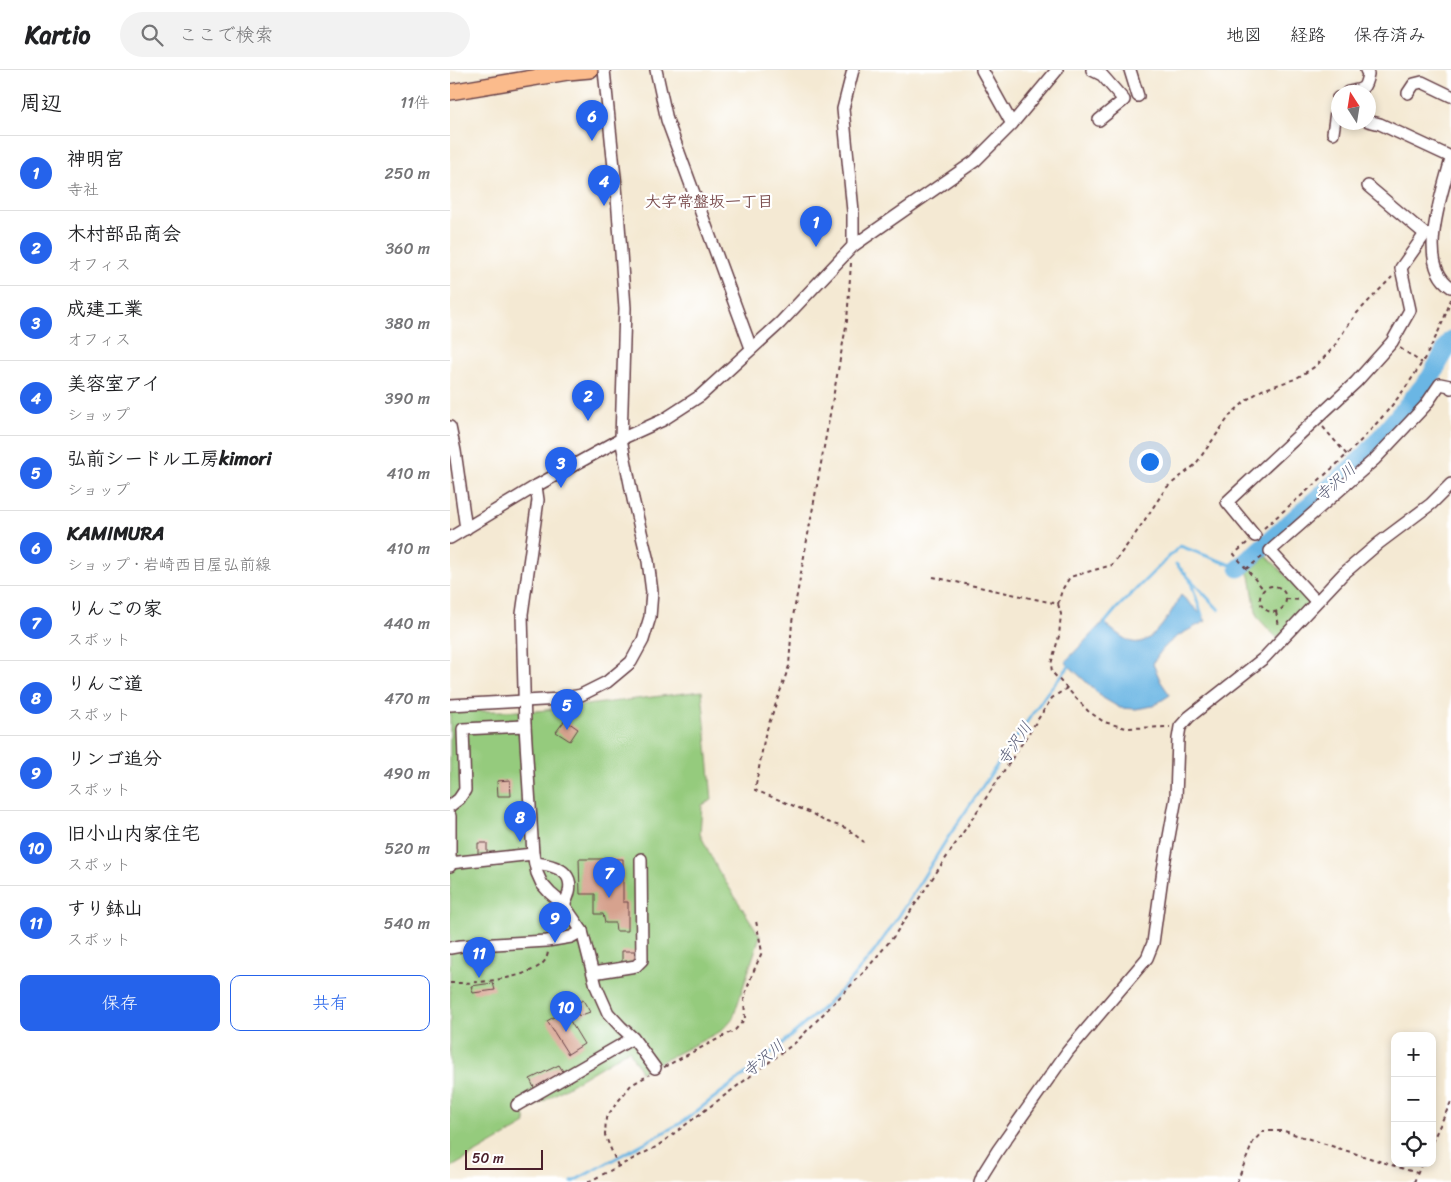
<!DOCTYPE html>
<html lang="ja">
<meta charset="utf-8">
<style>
:root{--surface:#fff;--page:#f2f2f2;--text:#202124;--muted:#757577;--line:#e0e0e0;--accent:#2563eb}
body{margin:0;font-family:Sriracha,"Klee One",sans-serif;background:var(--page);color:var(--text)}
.controls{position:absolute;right:15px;bottom:15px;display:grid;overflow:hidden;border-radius:10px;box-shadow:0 2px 8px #0003}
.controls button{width:45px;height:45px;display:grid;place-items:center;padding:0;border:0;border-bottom:1px solid var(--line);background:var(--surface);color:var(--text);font:25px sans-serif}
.compass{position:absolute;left:881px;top:15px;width:45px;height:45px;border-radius:50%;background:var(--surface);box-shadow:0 2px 8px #0003;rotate:348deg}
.scale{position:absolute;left:15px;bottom:12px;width:78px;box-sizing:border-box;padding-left:5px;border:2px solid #4a1f2b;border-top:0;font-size:14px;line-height:18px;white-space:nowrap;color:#4a1f2b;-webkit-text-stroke:4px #fff;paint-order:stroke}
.you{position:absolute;left:699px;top:391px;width:18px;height:18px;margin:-12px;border:4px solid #fff;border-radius:50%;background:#1a73e8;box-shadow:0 0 0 8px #1a73e833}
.badge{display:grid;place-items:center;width:32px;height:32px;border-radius:50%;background:var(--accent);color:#fff;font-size:16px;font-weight:700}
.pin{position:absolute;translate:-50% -41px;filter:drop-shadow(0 1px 2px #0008)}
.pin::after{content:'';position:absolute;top:26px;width:18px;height:15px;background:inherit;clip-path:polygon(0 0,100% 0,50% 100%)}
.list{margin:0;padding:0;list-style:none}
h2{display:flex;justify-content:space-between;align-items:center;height:65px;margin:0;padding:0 20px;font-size:21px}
h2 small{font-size:16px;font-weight:400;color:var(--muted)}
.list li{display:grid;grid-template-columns:32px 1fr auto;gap:15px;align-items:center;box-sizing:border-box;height:75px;padding:0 20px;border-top:1px solid var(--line)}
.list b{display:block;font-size:19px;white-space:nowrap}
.list p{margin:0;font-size:16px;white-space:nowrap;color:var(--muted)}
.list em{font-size:16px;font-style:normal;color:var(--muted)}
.actions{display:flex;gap:10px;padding:15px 20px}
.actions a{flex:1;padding:11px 0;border:1px solid var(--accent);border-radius:10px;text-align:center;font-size:18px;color:var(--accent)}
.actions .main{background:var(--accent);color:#fff}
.icon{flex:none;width:28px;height:28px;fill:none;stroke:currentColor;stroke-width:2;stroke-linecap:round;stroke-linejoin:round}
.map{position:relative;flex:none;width:1001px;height:1112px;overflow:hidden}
header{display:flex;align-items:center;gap:30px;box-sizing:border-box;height:70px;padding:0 25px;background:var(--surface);border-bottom:1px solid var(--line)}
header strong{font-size:24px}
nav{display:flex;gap:28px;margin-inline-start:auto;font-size:18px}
.search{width:350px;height:45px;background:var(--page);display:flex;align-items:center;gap:12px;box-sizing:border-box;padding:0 18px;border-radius:28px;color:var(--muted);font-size:19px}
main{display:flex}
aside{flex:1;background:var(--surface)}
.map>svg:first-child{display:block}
.green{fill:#95cb7d;stroke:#707554}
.water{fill:#6bb6e4;stroke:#5a6a88}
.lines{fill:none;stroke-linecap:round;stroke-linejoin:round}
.stream{stroke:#6bb6e4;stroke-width:3}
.river{stroke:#6bb6e4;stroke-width:19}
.building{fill:#d6a28e}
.minor-casing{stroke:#643d44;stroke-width:14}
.major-casing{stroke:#643d44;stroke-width:18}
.path{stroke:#643d44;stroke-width:2;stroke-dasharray:4 4;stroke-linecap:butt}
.minor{stroke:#fff;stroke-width:11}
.major{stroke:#fbbb8c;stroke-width:15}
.labels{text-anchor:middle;stroke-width:4.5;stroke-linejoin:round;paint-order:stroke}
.neighbourhood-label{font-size:16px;font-weight:bold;fill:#7b4d4e;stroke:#fff}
.water-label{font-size:16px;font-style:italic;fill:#575b75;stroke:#fff}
</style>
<header>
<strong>Kartio</strong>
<div class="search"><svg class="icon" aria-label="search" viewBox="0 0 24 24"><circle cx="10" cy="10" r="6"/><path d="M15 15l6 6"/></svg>ここで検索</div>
<nav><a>地図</a><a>経路</a><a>保存済み</a></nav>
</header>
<main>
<aside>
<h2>周辺<small>11件</small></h2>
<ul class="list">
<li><span class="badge">1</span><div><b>神明宮</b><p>寺社</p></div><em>250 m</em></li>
<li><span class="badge">2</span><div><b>木村部品商会</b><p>オフィス</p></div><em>360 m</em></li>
<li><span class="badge">3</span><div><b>成建工業</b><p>オフィス</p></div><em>380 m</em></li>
<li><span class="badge">4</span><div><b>美容室アイ</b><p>ショップ</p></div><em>390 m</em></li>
<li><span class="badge">5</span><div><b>弘前シードル工房kimori</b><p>ショップ</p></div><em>410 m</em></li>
<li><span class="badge">6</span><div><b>KAMIMURA</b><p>ショップ · 岩崎西目屋弘前線</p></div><em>410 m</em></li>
<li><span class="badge">7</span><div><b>りんごの家</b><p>スポット</p></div><em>440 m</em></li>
<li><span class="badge">8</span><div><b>りんご道</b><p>スポット</p></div><em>470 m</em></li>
<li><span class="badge">9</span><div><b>リンゴ追分</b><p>スポット</p></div><em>490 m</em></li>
<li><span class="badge">10</span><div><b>旧小山内家住宅</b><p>スポット</p></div><em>520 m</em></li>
<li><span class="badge">11</span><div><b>すり鉢山</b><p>スポット</p></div><em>540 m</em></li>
</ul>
<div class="actions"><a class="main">保存</a><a>共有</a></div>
</aside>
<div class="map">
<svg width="1001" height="1112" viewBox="0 0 1001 1112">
<rect width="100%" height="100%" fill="#fff"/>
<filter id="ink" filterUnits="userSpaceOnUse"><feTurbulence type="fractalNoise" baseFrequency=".02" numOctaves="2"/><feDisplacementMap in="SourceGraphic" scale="10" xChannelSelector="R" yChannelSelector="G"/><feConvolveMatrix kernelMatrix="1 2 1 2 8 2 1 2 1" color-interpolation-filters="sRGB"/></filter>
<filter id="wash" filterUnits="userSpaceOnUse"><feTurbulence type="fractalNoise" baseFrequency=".0096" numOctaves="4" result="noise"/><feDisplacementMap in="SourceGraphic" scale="20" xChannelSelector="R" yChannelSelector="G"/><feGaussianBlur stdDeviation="1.12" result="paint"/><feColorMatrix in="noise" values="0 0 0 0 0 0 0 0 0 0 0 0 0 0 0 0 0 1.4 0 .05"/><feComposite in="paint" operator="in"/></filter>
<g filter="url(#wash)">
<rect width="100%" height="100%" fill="#f4e9d3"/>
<g class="green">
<polygon points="817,486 858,529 859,536 827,568 807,547 800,506 797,503"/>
<polygon points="252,621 262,730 252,735 250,764 268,800 310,866 283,948 271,961 191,1002 179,980 74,1043 76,1054 0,1098 0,641 87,641"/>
</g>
<path class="water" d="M 731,525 L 752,545 L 756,551 C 733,563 715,570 703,594 L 711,612 L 720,625 L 703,636 L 686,639 L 670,638 L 653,628 L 615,592 L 653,552 C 660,558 674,570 682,572 C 704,577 722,540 731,525 Z"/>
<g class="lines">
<g class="stream">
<polyline points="726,494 769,540"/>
<polyline points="740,510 752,545"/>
<polyline points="652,556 667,538 730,476 789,498"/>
<polyline points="122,1112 231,1053 303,998 333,973 375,936 398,913 424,882 449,846 497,769 549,692 597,623 621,594"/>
</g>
<polyline class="river" points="789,498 916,385 980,308 1001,270"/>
</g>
<g id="blocks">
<g class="building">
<polygon points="115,650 128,659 120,671 106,662"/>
<polygon points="60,710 61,726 48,726 47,711"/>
<polygon points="28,773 37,773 37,783 28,784"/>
<polygon points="129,789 173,789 173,832 178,832 178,861 166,861 165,853 155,853 153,844 145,844 145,824 130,824"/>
<rect x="172" y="881" width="13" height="11"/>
<polygon points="43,913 45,920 23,923 21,916"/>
<polygon points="133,930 140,942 129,946 123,935"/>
<polygon points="114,941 134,974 118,984 97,951"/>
<polygon points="109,995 116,1006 86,1022 80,1009"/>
</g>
</g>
</g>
<g filter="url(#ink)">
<use href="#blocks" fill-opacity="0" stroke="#643d44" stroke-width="1"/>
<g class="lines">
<defs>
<g id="minor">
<polyline points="206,0 217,50 301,278"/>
<polyline points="532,0 562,54"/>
<polyline points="642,0 652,5 674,30 649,50"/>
<polyline points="680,0 688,26"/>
<path d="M 898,22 C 913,19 915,20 918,4 L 916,0"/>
<polyline points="958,23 964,14 972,12 1001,26"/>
<polyline points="918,51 930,54 1001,87"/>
<polyline points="883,63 888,28"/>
<path d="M 1001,89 C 993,122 965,194 1001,217"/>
<polyline points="918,116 975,164"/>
<polyline points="403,176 403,141 393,39 403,0"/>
<polyline points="0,357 5,381 16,459"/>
<polyline points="86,416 88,430 72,544 75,656 83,784 87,803 92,814 100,823 114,835 132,861 146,916 158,943 171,957 183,968 205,998"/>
<polyline points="805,466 777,432 906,312 942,272 960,240 951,198 975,164 983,163"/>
<polyline points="0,468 86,416 171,369 213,350 250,326 330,253 403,176 525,91 562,54 607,0"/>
<polyline points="866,531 820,481 925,389 975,336 990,314 1000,316 1001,318"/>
<polyline points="0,635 111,629 131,625 157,612 181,592 193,570 200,547 202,522 198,491 183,429 171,369 175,238 167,127 154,0"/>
<polyline points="0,736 9,729 15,720 13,659 75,656"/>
<polyline points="0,746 0,793"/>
<path d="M 85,793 C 113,796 129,806 114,835"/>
<polyline points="0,796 0,793 83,784"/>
<polyline points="0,878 11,876 97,871 121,867 132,861"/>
<polyline points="143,903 186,896 192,890 191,789"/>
<polyline points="67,1035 183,968"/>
<polyline points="530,1112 533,1104 548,1080 618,981 697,888 703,873 713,800 726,728 728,669 730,657 739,647 814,588 893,504 929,473 981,434 1001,414"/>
</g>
<polyline id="major" points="0,22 118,2 140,0"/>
</defs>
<use href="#minor" class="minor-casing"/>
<use href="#major" class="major-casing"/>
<g class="path">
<polyline points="401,193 397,251 342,552 339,596 315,665 305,720 361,743 374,751 396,758 414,772"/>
<polyline points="950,278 972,293"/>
<polyline points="873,357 897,385"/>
<path d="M 814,458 C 851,425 892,393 925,355 C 958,319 986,276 1001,229"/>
<polyline points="797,473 784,484 814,520"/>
<polyline points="796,499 812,487"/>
<polyline points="483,507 608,534 611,544 609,566 601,594 602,602 613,614 638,641 654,652 676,658 720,657"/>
<circle cx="823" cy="529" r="13"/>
<polyline points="836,529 851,530"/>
<polyline points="608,534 612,520 620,507 662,495 684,466 716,418 745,395 781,344 798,329 812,320 845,309 866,296 883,278 896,258 907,243 942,207"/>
<polyline points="826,542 829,556"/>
<path d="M 0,913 C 21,914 85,909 96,889 C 97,887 98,883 98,881"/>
<polyline points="214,997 285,960 295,949 294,927 302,905 312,882 306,851"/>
<polyline points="982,1072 1001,1032"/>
<polyline points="168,1096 155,1065 156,1048 166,1034 181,1015 199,1005"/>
<polyline points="138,1112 206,1077 346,972 415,901 444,866 522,749 602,628 617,618"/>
<polyline points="787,1112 803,1072 813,1061 834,1061 967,1103"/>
<polyline points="964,1112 972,1093"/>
</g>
<use href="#minor" class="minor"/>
<use href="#major" class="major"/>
</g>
</g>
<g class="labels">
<g class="neighbourhood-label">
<text x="259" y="137">大字常盤坂一丁目</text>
</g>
<g class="water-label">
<text transform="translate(885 412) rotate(-42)" y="6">寺沢川</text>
<text transform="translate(564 673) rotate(-56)" y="6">寺沢川</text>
<text transform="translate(313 988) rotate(-40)" y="6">寺沢川</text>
</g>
</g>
</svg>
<div class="controls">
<button>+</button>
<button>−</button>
<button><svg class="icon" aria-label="locate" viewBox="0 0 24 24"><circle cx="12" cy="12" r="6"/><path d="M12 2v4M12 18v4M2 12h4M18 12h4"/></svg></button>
</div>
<svg class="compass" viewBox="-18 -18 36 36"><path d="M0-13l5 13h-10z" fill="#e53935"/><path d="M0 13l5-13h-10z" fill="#757577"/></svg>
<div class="scale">50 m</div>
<div class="you"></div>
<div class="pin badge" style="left:366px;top:177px">1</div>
<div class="pin badge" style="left:138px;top:351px">2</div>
<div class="pin badge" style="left:111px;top:418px">3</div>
<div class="pin badge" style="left:154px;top:136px">4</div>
<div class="pin badge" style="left:117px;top:660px">5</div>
<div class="pin badge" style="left:142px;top:71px">6</div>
<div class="pin badge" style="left:159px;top:828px">7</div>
<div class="pin badge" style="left:70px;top:772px">8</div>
<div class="pin badge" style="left:105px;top:873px">9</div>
<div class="pin badge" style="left:116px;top:962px">10</div>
<div class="pin badge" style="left:29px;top:908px">11</div>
</div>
</main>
